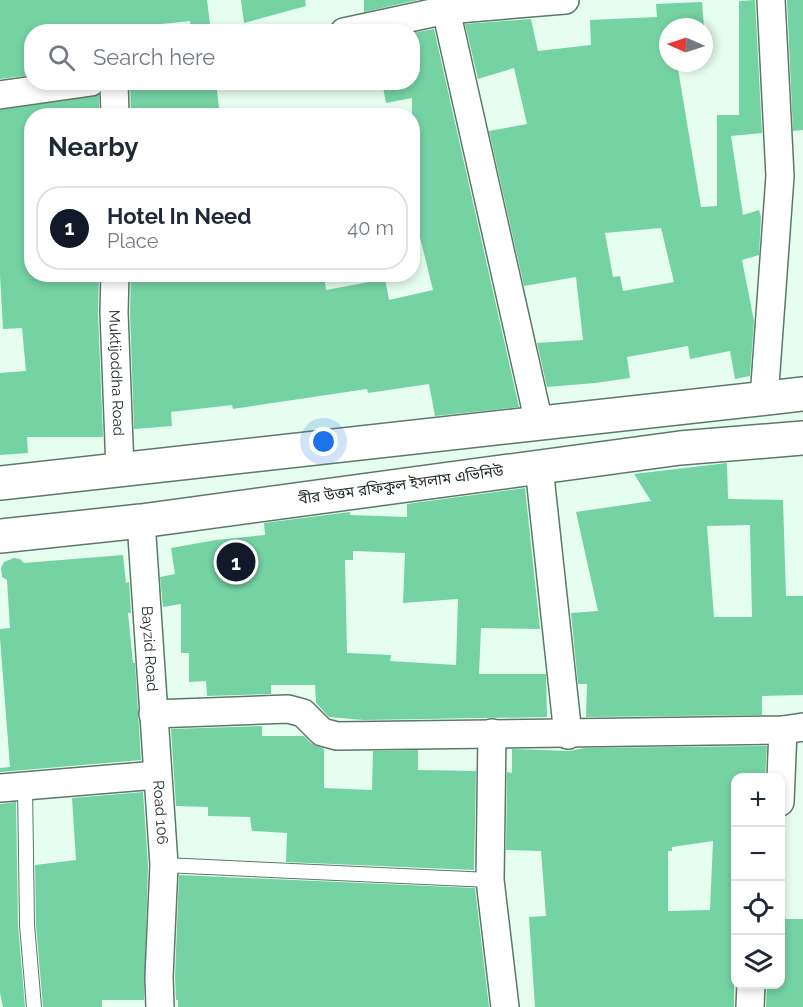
<!DOCTYPE html>
<meta charset="utf-8">
<style>
:root{--surface:#fff;--page:#f2f2f3;--text:#1f2937;--muted:#747a83;--line:#e0e1e3;--accent:#111827}
body{margin:0;font-family:Raleway,"Noto Sans Bengali",sans-serif;background:var(--page);color:var(--text)}
.controls{position:absolute;right:18px;bottom:18px;display:grid;overflow:hidden;border-radius:12px;box-shadow:0 3px 9px #0003}
.controls button{width:54px;height:54px;display:grid;place-items:center;padding:0;border:0;border-bottom:2px solid var(--line);background:var(--surface);color:var(--text);font:30px sans-serif}
.compass{position:absolute;left:659px;top:18px;width:54px;height:54px;border-radius:50%;background:var(--surface);box-shadow:0 3px 9px #0003;rotate:273deg}
.you{position:absolute;left:324px;top:442px;width:21px;height:21px;margin:-15px;border:4px solid #fff;border-radius:50%;background:#1a73e8;box-shadow:0 0 0 9px #1a73e833}
.badge{display:grid;place-items:center;width:39px;height:39px;border-radius:50%;background:var(--accent);color:#fff;font-size:20px;font-weight:700}
.pin{position:absolute;translate:-50% -50%;border:3px solid #fff;box-shadow:0 2px 6px #0006}
.list{margin:0;padding:0;list-style:none}
h2{display:flex;justify-content:space-between;align-items:center;height:78px;margin:0;padding:0 24px;font-size:26px}
h2 small{font-size:20px;font-weight:400;color:var(--muted)}
.list li{display:grid;grid-template-columns:39px 1fr auto;gap:18px;align-items:center;box-sizing:border-box;height:84px;margin:0 12px 12px;padding:0 12px;border:2px solid var(--line);border-radius:24px}
.list b{display:block;font-size:22px;white-space:nowrap}
.list p{margin:0;font-size:20px;white-space:nowrap;color:var(--muted)}
.list em{font-size:20px;font-style:normal;color:var(--muted)}
.icon{flex:none;width:33px;height:33px;fill:none;stroke:currentColor;stroke-width:2;stroke-linecap:round;stroke-linejoin:round}
.map{position:relative;flex:none;width:803px;height:1007px;overflow:hidden}
.search{position:absolute;background:var(--surface);box-shadow:0 3px 9px #0003;left:24px;top:24px;width:396px;height:66px;display:flex;align-items:center;gap:15px;box-sizing:border-box;padding:0 21px;border-radius:24px;color:var(--muted);font-size:22px}
.panel{position:absolute;background:var(--surface);box-shadow:0 3px 9px #0003;left:24px;top:108px;width:396px;height:174px;border-radius:24px}
.map>svg:first-child{display:block}
.building{fill:#75d2a3;fill-rule:evenodd}
.lines{fill:none;stroke-linecap:round;stroke-linejoin:round}
.service-casing{stroke:#5c7868;stroke-width:16}
.minor-casing{stroke:#5c7868;stroke-width:30}
.primary-casing{stroke:#5c7868;stroke-width:36}
.service{stroke:#fff;stroke-width:14}
.minor{stroke:#fff;stroke-width:27}
.primary{stroke:#fff;stroke-width:33}
.labels{text-anchor:middle;stroke-width:5;stroke-linejoin:round;paint-order:stroke}
.street-label{font-size:15px;fill:#1f2b24;stroke:#fff}
</style>
<div class="map">
<svg width="803" height="1007" viewBox="0 0 803 1007">
<rect width="100%" height="100%" fill="#e5feef"/>
<g class="building">
<polygon points="0,0 207,0 211,32 191,32 190,21 114,29 114,32 32,32 32,75 0,79"/>
<polygon points="241,0 305,0 306,6 244,23"/>
<polygon points="364,0 418,0 364,12"/>
<path d="M 755,0 L 762,133 L 731,136 L 743,215 L 759,210 L 761,217 L 759,255 L 742,260 L 754,321 L 750,376 L 735,379 L 730,351 L 690,359 L 688,346 L 627,357 L 630,378 L 595,383 L 547,387 L 537,343 L 583,340 L 576,277 L 524,286 L 489,131 L 527,124 L 514,68 L 478,79 L 465,24 L 531,19 L 538,51 L 591,45 L 590,20 L 657,17 L 656,4 L 702,2 L 704,27 L 668,27 L 668,63 L 677,63 L 701,207 L 717,206 L 717,115 L 739,115 L 739,1 ZM 661,228 L 674,282 L 623,291 L 620,276 L 613,277 L 605,233 Z"/>
<polygon points="787,0 803,0 803,130 793,131"/>
<polygon points="434,29 519,407 435,416 429,384 368,393 367,389 233,409 232,405 171,412 172,426 134,429 130,312 131,274 324,274 326,290 385,279 389,300 433,290 412,205 412,98 386,103 382,82 412,82 412,33"/>
<polygon points="130,82 216,82 220,116 131,116"/>
<polygon points="99,95 99,116 32,116 32,226 26,226 29,274 99,274 98,313 103,437 27,437 28,453 0,455 0,373 26,371 22,328 3,329 0,275 0,110"/>
<path d="M 727,463 L 728,499 L 783,500 L 786,596 L 803,596 L 803,695 L 762,696 L 762,715 L 586,717 L 587,684 L 578,684 L 571,613 L 598,611 L 576,512 L 651,501 L 634,474 ZM 750,525 L 752,617 L 714,617 L 707,526 Z"/>
<path d="M 525,488 L 540,629 L 481,628 L 479,674 L 546,674 L 547,717 L 364,720 L 329,717 L 316,703 L 315,685 L 271,685 L 271,694 L 207,696 L 206,681 L 189,682 L 189,653 L 181,653 L 181,604 L 163,607 L 160,577 L 175,574 L 171,548 L 216,540 L 265,535 L 264,523 L 350,512 L 350,515 L 407,517 L 407,504 ZM 353,551 L 405,553 L 403,603 L 458,599 L 456,665 L 390,661 L 391,655 L 347,653 L 345,560 L 353,560 Z"/>
<polygon points="123,555 126,583 129,582 131,613 128,613 133,663 135,663 141,760 0,772 0,768 10,767 0,638 0,629 10,628 7,580 2,577 1,568 4,562 14,558 20,559 24,563"/>
<polygon points="262,726 262,736 304,736 311,743 324,749 324,788 372,790 373,751 418,750 418,770 476,771 474,870 286,862 287,833 252,831 250,817 208,816 208,807 176,806 171,729"/>
<path d="M 767,746 L 765,777 L 735,777 L 734,1007 L 535,1007 L 529,917 L 546,916 L 541,851 L 506,850 L 507,772 L 512,773 L 512,749 L 569,751 L 585,748 ZM 713,841 L 710,910 L 668,911 L 668,851 L 672,851 L 672,847 Z"/>
<polygon points="143,792 148,865 144,1000 102,1000 102,1007 43,1007 36,925 35,865 76,860 72,798"/>
<polygon points="16,802 18,925 25,1007 3,1007 0,993 0,804"/>
<polygon points="179,875 475,888 489,1007 178,1007 178,1000 176,1000 175,977"/>
<polygon points="780,919 803,919 803,1007 766,1007 767,984 780,984"/>
</g>
<g class="lines">
<defs>
<g id="service">
<polyline points="25,785 27,925 34,1007"/>
<polyline points="164,865 490,880"/>
</g>
<g id="minor">
<polyline points="446,10 539,423"/>
<polyline points="344,32 446,10 565,0"/>
<polyline points="114,82 115,116"/>
<polyline points="0,95 91,82"/>
<path id="s1" d="M 115,274 L 114,312 L 120,470"/>
<polyline points="764,399 780,176 771,0"/>
<polyline points="539,467 568,735"/>
<path id="s2" d="M 141,521 L 164,865 L 159,977 L 160,1007"/>
<path d="M 153,714 L 288,709 L 303,713 L 322,732 L 337,736 C 486,733 635,733 783,730 L 803,727"/>
<polyline points="492,733 490,880 505,1007"/>
<polyline points="0,788 157,775"/>
<polyline points="780,802 783,730"/>
<polyline points="750,1007 751,984"/>
</g>
<g id="primary">
<polyline points="0,483 803,394"/>
<polyline points="0,536 141,521 680,448 803,438"/>
</g>
</defs>
<use href="#service" class="service-casing"/>
<use href="#minor" class="minor-casing"/>
<use href="#primary" class="primary-casing"/>
<use href="#service" class="service"/>
<use href="#minor" class="minor"/>
<use href="#primary" class="primary"/>
</g>
<g class="labels">
<g class="street-label">
<text dy="5" stroke="none"><textPath href="#s1" startOffset="99">Muktijoddha Road</textPath></text>
<text transform="translate(401 485) rotate(-8)" y="5">বীর উত্তম রফিকুল ইসলাম এভিনিউ</text>
<text dy="5" stroke="none"><textPath href="#s2" startOffset="128">Bayzid Road</textPath></text>
<text dy="5" stroke="none"><textPath href="#s2" startOffset="292">Road 106</textPath></text>
</g>
</g>
</svg>
<div class="controls">
<button>+</button>
<button>−</button>
<button><svg class="icon" aria-label="locate" viewBox="0 0 24 24"><circle cx="12" cy="12" r="6"/><path d="M12 2v4M12 18v4M2 12h4M18 12h4"/></svg></button>
<button><svg class="icon" aria-label="layers" viewBox="0 0 24 24"><path d="M12 4l9 5-9 5-9-5zM3 14l9 5 9-5"/></svg></button>
</div>
<svg class="compass" viewBox="-18 -18 36 36"><path d="M0-13l5 13h-10z" fill="#e53935"/><path d="M0 13l5-13h-10z" fill="#747a83"/></svg>
<div class="you"></div>
<div class="pin badge" style="left:236px;top:562px">1</div>
<div class="search"><svg class="icon" aria-label="search" viewBox="0 0 24 24"><circle cx="10" cy="10" r="6"/><path d="M15 15l6 6"/></svg>Search here</div>
<section class="panel">
<h2>Nearby<small></small></h2>
<ul class="list">
<li><span class="badge">1</span><div><b>Hotel In Need</b><p>Place</p></div><em>40 m</em></li>
</ul>
</section>
</div>
